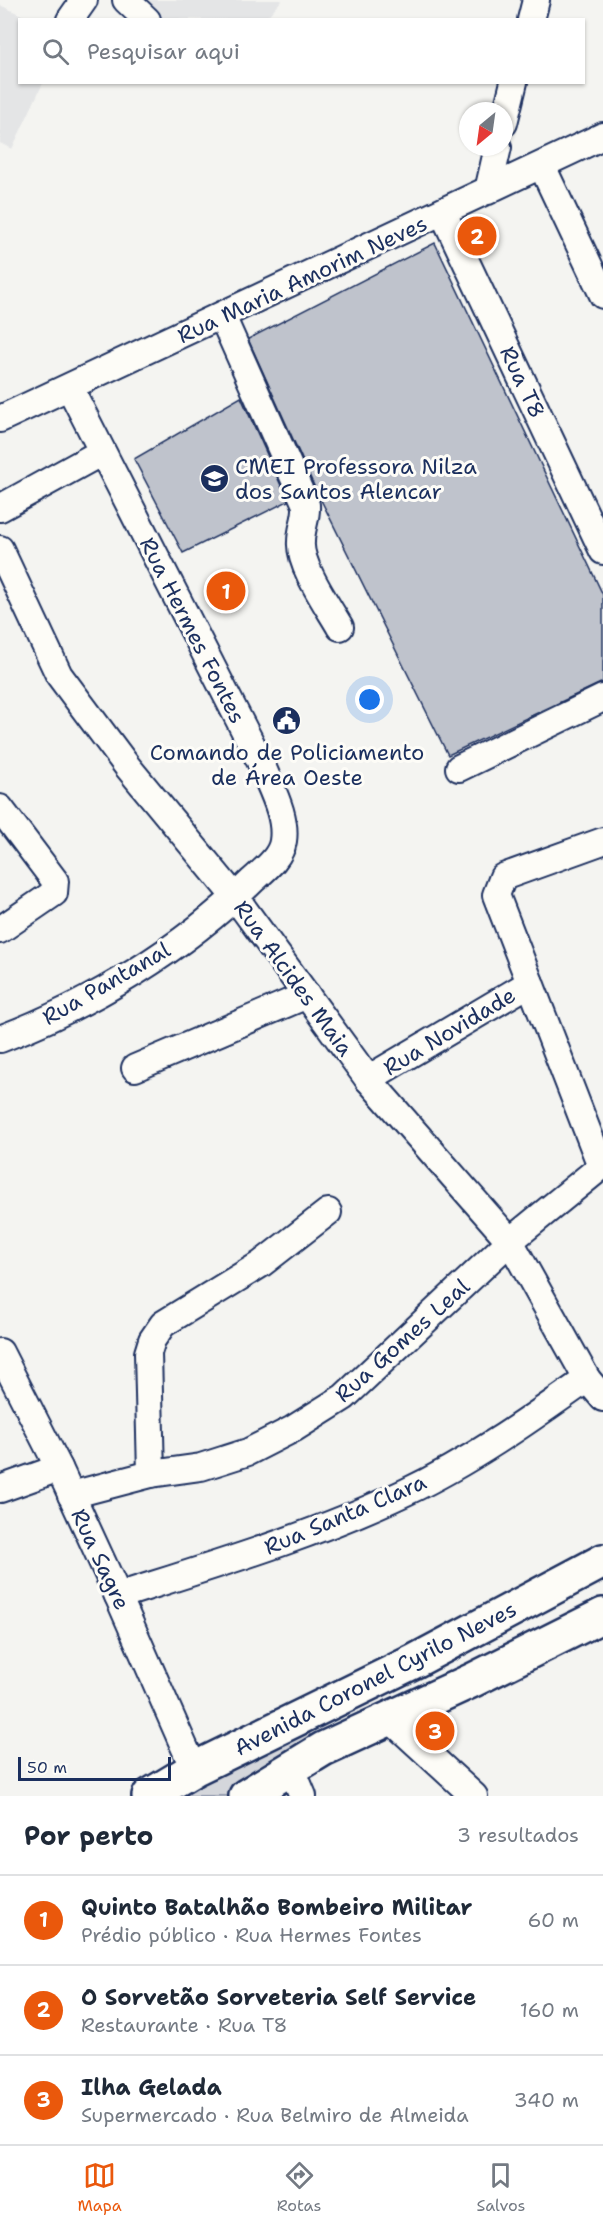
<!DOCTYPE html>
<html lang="pt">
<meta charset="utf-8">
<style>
:root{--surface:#fff;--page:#f2f2f3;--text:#1f2937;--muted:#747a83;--line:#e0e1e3;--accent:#ea580c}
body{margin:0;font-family:"Shantell Sans",sans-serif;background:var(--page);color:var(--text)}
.compass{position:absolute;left:459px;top:102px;width:54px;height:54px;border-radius:50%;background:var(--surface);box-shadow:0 2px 4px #0004;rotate:209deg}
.scale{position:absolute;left:18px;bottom:15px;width:153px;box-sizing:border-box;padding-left:6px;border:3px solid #1b2f5e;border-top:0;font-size:16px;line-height:21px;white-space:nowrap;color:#1b2f5e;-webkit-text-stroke:4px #fdfcf7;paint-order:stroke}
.you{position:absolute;left:370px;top:700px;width:21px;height:21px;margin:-15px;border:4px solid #fff;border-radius:50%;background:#1a73e8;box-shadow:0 0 0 9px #1a73e833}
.badge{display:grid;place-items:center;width:39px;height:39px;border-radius:50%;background:var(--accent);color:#fff;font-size:20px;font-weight:700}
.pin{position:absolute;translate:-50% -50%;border:3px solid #fff;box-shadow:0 2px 6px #0006}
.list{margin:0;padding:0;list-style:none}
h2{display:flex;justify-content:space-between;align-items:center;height:78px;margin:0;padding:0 24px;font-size:26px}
h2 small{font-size:20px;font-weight:400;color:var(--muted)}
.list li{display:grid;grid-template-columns:39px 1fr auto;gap:18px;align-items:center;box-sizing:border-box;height:90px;padding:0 24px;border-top:2px solid var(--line)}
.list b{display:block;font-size:22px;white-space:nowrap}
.list p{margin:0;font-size:20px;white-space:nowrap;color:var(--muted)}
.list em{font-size:20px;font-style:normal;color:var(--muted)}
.icon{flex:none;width:33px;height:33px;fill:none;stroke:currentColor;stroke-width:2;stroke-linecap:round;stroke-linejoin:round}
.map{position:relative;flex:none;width:603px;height:1796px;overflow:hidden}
.search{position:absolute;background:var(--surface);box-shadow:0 2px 4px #0004;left:18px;right:18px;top:18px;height:66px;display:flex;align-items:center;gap:15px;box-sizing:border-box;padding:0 21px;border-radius:0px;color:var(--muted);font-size:22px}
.sheet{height:348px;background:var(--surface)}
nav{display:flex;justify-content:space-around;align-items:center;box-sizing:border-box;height:84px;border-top:2px solid var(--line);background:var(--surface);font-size:16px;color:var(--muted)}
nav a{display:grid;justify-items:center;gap:3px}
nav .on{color:var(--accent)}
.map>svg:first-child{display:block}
.built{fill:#e4e5e6}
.green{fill:#d4d6db;stroke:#78829c;stroke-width:1.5}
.building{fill:#bfc3cc;stroke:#1b2f5e;stroke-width:1.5}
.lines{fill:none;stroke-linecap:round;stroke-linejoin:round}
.minor-casing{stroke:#1b2f5e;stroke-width:30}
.highway-casing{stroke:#1b2f5e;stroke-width:38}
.minor{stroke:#fdfcf7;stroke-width:26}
.highway{stroke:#fdfcf7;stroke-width:33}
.labels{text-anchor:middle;stroke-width:6;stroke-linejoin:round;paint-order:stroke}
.street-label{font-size:22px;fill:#1b2f5e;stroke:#fdfcf7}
.poi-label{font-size:22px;fill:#1b2f5e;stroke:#fdfcf7;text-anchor:start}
</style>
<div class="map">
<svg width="603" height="1796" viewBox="0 0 603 1796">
<rect width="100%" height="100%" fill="#f4f4f1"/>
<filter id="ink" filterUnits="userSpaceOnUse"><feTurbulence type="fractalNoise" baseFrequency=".0167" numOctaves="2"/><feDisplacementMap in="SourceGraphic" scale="12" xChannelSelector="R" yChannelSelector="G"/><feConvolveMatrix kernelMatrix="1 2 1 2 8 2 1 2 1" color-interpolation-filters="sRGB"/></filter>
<g filter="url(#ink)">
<g class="built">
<polygon points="142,0 282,0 264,20 165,19"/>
<polygon points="0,5 30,19 20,20 20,82 43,83 12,149 0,143"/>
</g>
<polygon class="green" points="306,1728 315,1743 230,1796 180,1796"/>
<g class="building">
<polygon points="435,243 603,595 603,682 448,755 315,488 248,339"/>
<polygon points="241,397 288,501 183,553 134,459"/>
</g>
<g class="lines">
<defs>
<g id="minor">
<polyline points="126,0 147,20"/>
<polyline points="70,20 84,0"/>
<polyline points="531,20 536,0"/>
<polyline points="504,123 514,82"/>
<polyline points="542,166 603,295"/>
<polyline points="488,191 498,147"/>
<polyline points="443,213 603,551"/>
<path d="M 222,316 L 306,505 C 307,518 301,528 301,542 C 299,565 328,606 340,627"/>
<polyline points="0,419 603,136"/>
<polyline points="0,508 102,452"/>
<polyline points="0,549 59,675 127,766 235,897 368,1079 510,1241 587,1379 603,1398"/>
<polyline points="459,768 603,698"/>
<polyline points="0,808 55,881 54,893 0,930"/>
<path d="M 0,1039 C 92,1004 183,949 253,880 C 264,870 281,857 283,841 C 287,815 270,787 261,763 L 70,388"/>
<polyline points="135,1068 307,995"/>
<polyline points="368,1079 530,983"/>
<polyline points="601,1166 496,895 503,877 603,841"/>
<polyline points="0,1352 59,1468 118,1596 194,1769"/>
<polyline points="151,1474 148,1353 152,1340 163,1324 261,1264 328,1212"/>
<polyline points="0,1489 59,1468"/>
<polyline points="71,1495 151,1474 201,1467 248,1452 293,1429 344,1397 510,1241 603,1165"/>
<path d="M 118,1596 C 215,1565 313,1536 406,1492 C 470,1462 529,1420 587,1379"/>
<polyline points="391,1720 474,1796"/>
<polyline points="291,1767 303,1796"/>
</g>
<g id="highway">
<polyline points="149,1796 194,1769 415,1661 603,1561"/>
<polyline points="246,1796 323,1749 473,1680 603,1615"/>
</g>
</defs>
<use href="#minor" class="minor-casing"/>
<use href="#highway" class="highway-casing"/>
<use href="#minor" class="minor"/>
<use href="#highway" class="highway"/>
</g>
</g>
<defs>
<symbol id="school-disc" viewBox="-11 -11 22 22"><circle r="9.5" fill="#1b2f5e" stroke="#fdfcf7"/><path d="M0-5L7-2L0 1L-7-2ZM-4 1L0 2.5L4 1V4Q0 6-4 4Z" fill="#fff"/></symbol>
<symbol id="civic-disc" viewBox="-11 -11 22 22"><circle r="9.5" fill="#1b2f5e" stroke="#fdfcf7"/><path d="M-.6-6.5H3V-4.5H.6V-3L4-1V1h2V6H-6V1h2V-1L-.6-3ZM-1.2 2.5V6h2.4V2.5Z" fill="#fff"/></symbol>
</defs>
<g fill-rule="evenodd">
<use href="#school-disc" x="198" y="462" width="33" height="33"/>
<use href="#civic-disc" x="270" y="704" width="33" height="33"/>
</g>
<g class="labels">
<g class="street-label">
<text transform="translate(302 279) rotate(-25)" y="8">Rua Maria Amorim Neves</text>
<text transform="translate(523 382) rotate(65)" y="8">Rua T8</text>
<text transform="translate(193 630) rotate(63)" y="8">Rua Hermes Fontes</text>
<text transform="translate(294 978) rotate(54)" y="8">Rua Alcides Maia</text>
<text transform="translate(106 983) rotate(-30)" y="8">Rua Pantanal</text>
<text transform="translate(449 1031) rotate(-31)" y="8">Rua Novidade</text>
<text transform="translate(402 1340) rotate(-42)" y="8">Rua Gomes Leal</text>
<text transform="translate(345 1514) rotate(-23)" y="8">Rua Santa Clara</text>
<text transform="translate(101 1559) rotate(65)" y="8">Rua Sagre</text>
<text transform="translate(375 1678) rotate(-27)" y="8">Avenida Coronel Cyrilo Neves</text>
</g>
<g class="poi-label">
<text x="235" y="474">CMEI Professora Nilza<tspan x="235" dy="25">dos Santos Alencar</tspan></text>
<text x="287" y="760" text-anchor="middle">Comando de Policiamento<tspan x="287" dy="25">de Área Oeste</tspan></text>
</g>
</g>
</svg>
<svg class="compass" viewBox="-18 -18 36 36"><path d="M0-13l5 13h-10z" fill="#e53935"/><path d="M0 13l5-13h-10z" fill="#747a83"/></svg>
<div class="scale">50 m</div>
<div class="you"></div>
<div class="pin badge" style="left:226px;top:591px">1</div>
<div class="pin badge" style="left:477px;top:236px">2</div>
<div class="pin badge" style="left:435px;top:1731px">3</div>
<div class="search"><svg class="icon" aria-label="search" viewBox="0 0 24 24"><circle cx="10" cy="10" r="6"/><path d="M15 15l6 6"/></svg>Pesquisar aqui</div>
</div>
<section class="sheet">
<h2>Por perto<small>3 resultados</small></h2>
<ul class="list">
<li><span class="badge">1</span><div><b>Quinto Batalhão Bombeiro Militar</b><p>Prédio público · Rua Hermes Fontes</p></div><em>60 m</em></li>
<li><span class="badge">2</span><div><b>O Sorvetão Sorveteria Self Service</b><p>Restaurante · Rua T8</p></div><em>160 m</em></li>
<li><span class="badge">3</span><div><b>Ilha Gelada</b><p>Supermercado · Rua Belmiro de Almeida</p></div><em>340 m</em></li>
</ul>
</section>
<nav>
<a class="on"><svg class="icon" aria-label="map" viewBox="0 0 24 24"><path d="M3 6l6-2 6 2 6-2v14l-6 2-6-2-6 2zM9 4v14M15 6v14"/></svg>Mapa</a>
<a><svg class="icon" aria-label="directions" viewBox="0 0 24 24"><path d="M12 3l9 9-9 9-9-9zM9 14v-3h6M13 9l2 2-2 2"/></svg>Rotas</a>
<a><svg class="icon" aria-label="saved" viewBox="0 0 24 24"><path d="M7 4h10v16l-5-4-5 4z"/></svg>Salvos</a>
</nav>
